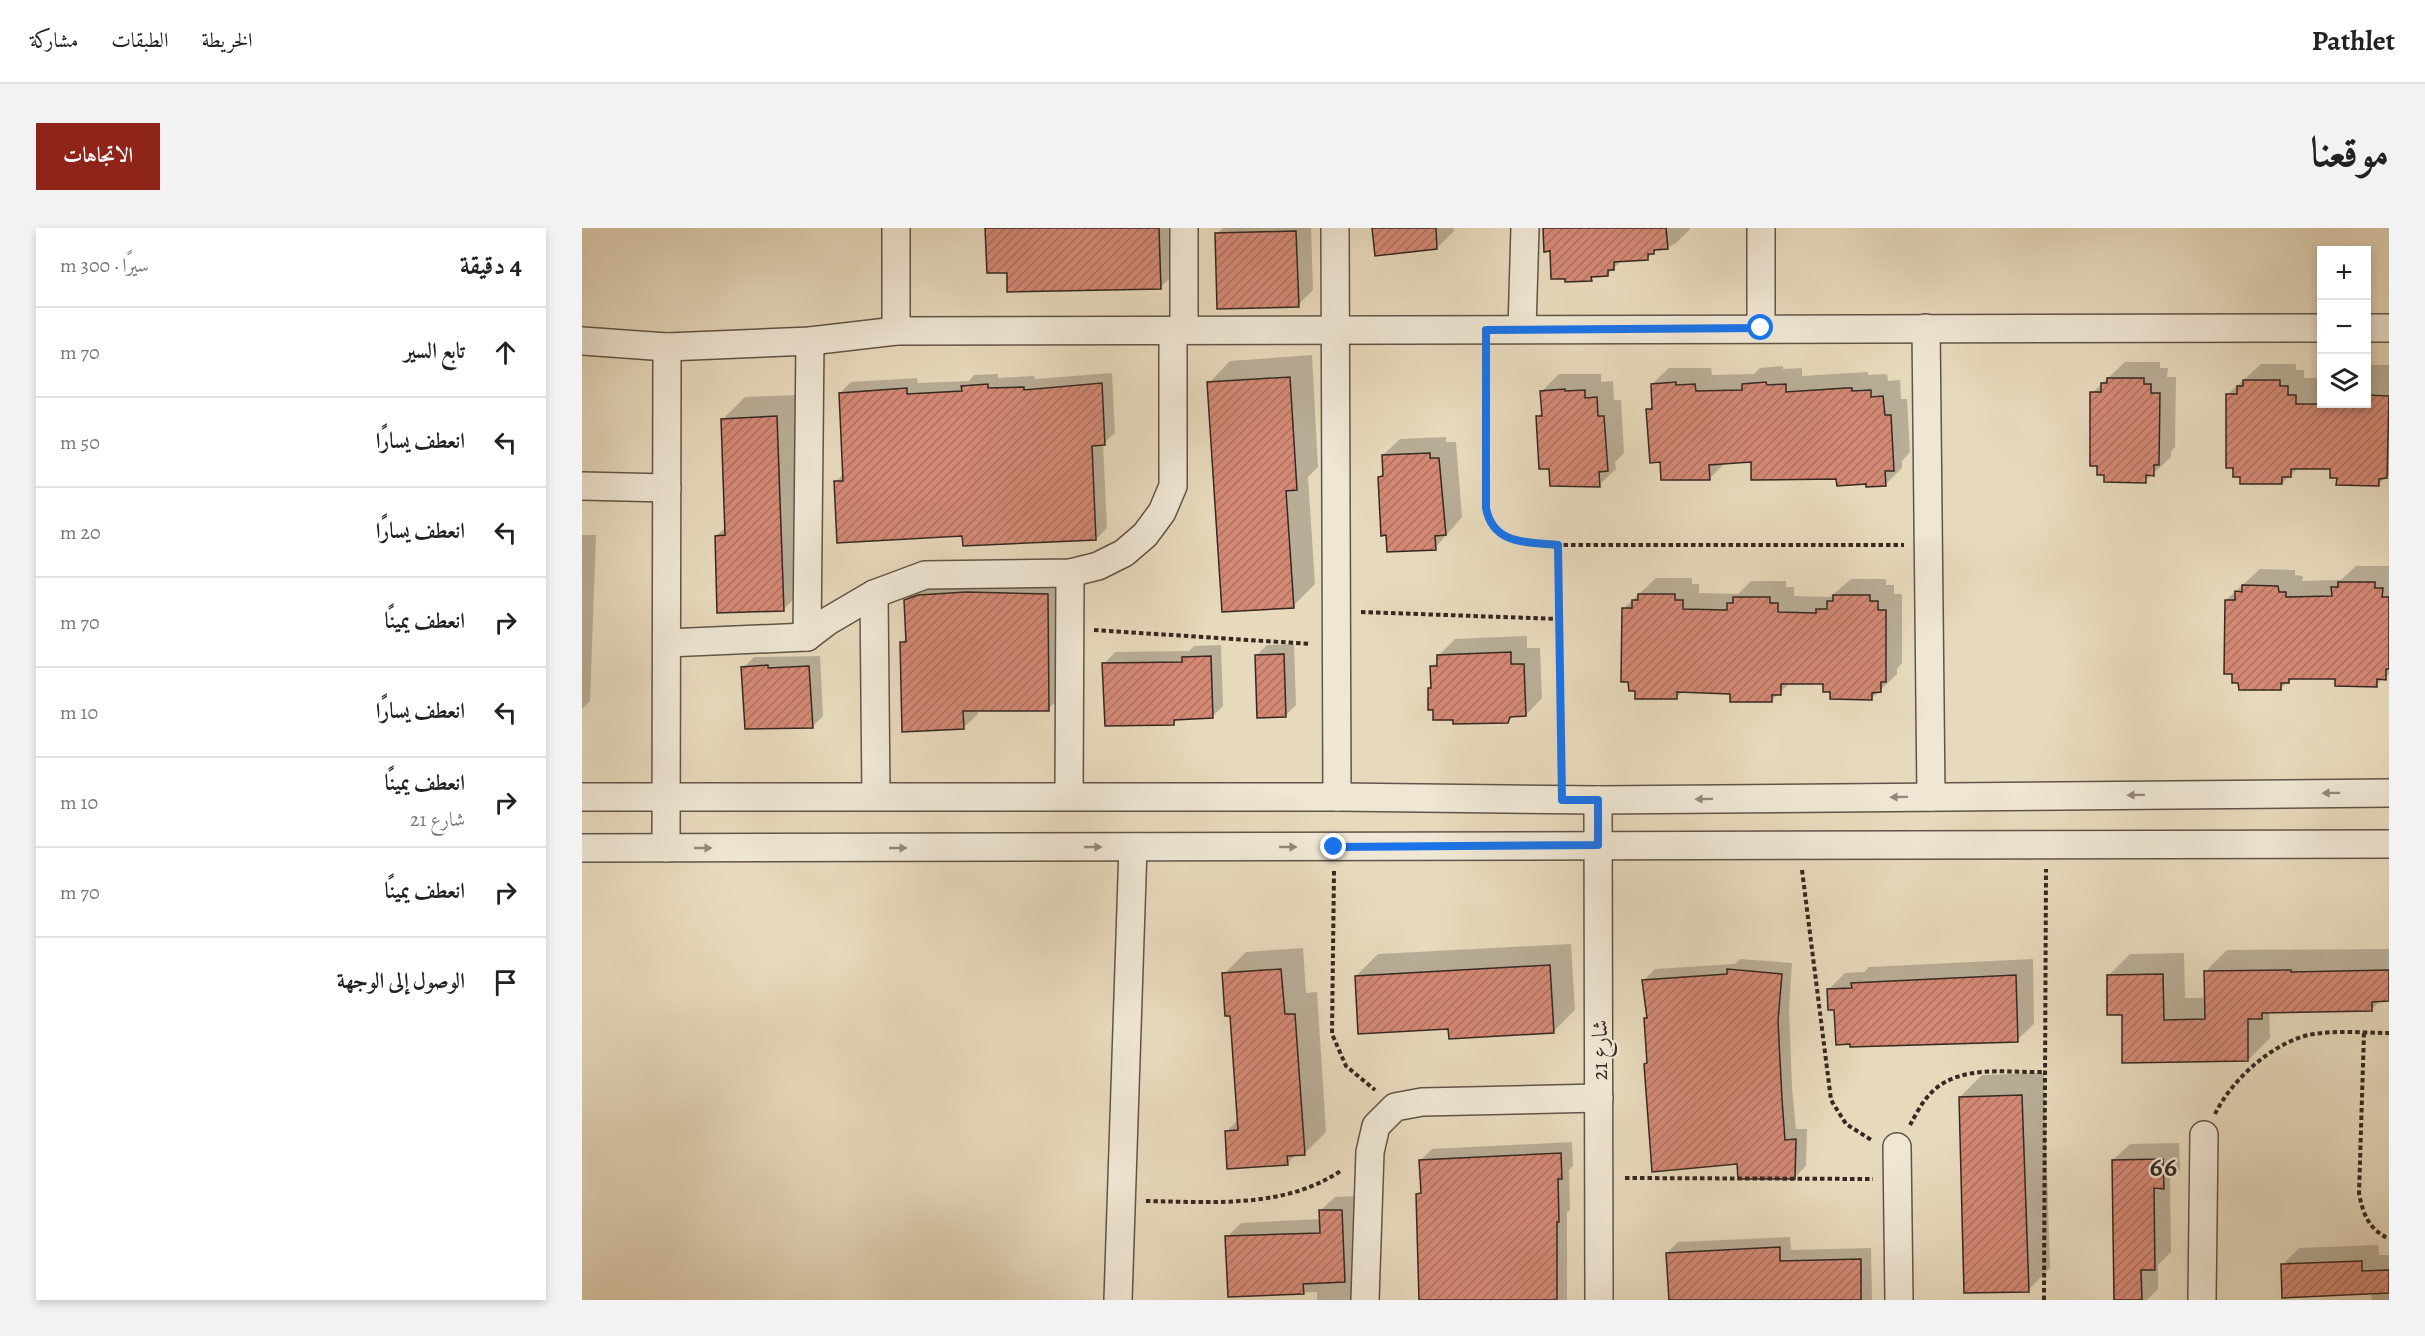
<!DOCTYPE html>
<html lang="ar">
<meta charset="utf-8">
<style>
:root{--surface:#fff;--page:#f2f2f2;--text:#222;--muted:#767676;--line:#e0e0e0;--accent:#8f2418}
body{margin:0;font-family:Alegreya,Amiri,serif;background:var(--page);color:var(--text);direction:rtl}
.controls{position:absolute;right:18px;top:18px;display:grid;overflow:hidden;border-radius:0px;box-shadow:0 3px 9px #0003}
.controls button{width:54px;height:54px;display:grid;place-items:center;padding:0;border:0;border-bottom:2px solid var(--line);background:var(--surface);color:var(--text);font:30px sans-serif}
.stop{position:absolute;width:18px;height:18px;margin:-14px;border:4px solid #1a73e8;border-radius:50%;background:#fff}
.stop.end{background:#1a73e8;border-color:#fff;box-shadow:0 2px 6px #0008}
.list{margin:0;padding:0;list-style:none}
h2{display:flex;justify-content:space-between;align-items:center;height:78px;margin:0;padding:0 24px;font-size:26px}
h2 small{font-size:20px;font-weight:400;color:var(--muted)}
.list li{display:grid;grid-template-columns:39px 1fr auto;gap:18px;align-items:center;box-sizing:border-box;height:90px;padding:0 24px;border-top:2px solid var(--line)}
.list b{display:block;font-size:22px;white-space:nowrap}
.list p{margin:0;font-size:20px;white-space:nowrap;color:var(--muted)}
.list em{font-size:20px;font-style:normal;color:var(--muted)}
.icon{flex:none;width:33px;height:33px;fill:none;stroke:currentColor;stroke-width:2;stroke-linecap:round;stroke-linejoin:round}
.map{position:relative;flex:none;width:1807px;height:1072px;overflow:hidden;direction:ltr;border-radius:0px}
header{display:flex;align-items:center;gap:36px;box-sizing:border-box;height:84px;padding:0 30px;background:var(--surface);border-bottom:2px solid var(--line)}
header strong{font-size:28px}
nav{display:flex;gap:33px;margin-inline-start:auto;font-size:21px}
.intro{display:flex;align-items:center;justify-content:space-between;box-sizing:border-box;height:144px;padding:0 36px}
h1{margin:0;font-size:42px}
.button{padding:15px 27px;border-radius:0px;background:var(--accent);color:#fff;font-size:21px;font-weight:700}
main{display:flex;gap:36px;padding:0 36px}
aside{flex:1;background:var(--surface);border-radius:0px;box-shadow:0 3px 9px #0003}
.map>svg:first-child{display:block}
.shadow{fill:#0003}
.building{fill:url(#building-hatch);stroke:#362821;stroke-width:1.5}
.lines{fill:none;stroke-linecap:round;stroke-linejoin:round}
.minor-casing{stroke:#625448;stroke-width:30}
.path{stroke:#362821;stroke-width:4;stroke-dasharray:4.5 3;stroke-linecap:butt}
.minor{stroke:#efe6d3;stroke-width:27}
.oneway{fill:#92877a}
.route{stroke:#1a73e8;stroke-width:8}
.labels{text-anchor:middle;stroke-width:4.5;stroke-linejoin:round;paint-order:stroke}
.street-label{font-size:22px;fill:#362821;stroke:#efe6d3}
.district-label{font-size:28px;font-weight:bold;letter-spacing:1.5px;fill:#362821;stroke:#efe6d3}
</style>
<header>
<strong>Pathlet</strong>
<nav><a>الخريطة</a><a>الطبقات</a><a>مشاركة</a></nav>
</header>
<div class="intro"><h1>موقعنا</h1><a class="button">الاتجاهات</a></div>
<main>
<div class="map">
<svg width="1807" height="1072" viewBox="0 0 1807 1072">
<defs>
<pattern id="building-hatch" width="6" height="6" patternUnits="userSpaceOnUse" patternTransform="scale(1.5)"><rect width="6" height="6" fill="#d48975"/><path d="M-1 1l2-2M0 6l6-6M5 7l2-2" fill="none" stroke="#ad7060"/></pattern>
</defs>
<rect width="100%" height="100%" fill="#e7d9bc"/>
<filter id="stains"><feTurbulence type="fractalNoise" baseFrequency=".00333" numOctaves="4"/><feColorMatrix values="0 0 0 0 .2 0 0 0 0 .09 0 0 0 0 .02 0 0 0 .5 -.17"/></filter>
<radialGradient id="worn" r=".72"><stop offset=".6" stop-color="#630" stop-opacity="0"/><stop offset="1" stop-color="#630" stop-opacity=".3"/></radialGradient>
<g class="shadow">
<polygon points="405,0 596,0 597,41 578,60 426,43"/>
<polygon points="641,0 729,0 731,62 716,77 634,6"/>
<polygon points="792,0 871,0 872,3 855,20"/>
<polygon points="963,0 1109,0 1094,15 1085,20 1075,21 1065,31 1040,32 1025,47 1013,47 1009,52 969,22"/>
<polygon points="730,127 736,239 726,249 733,356 711,378 627,155 648,133"/>
<polygon points="1543,134 1578,134 1578,140 1586,140 1585,149 1594,149 1593,219 1589,224 1589,229 1563,253 1510,165"/>
<polygon points="1679,136 1714,136 1714,142 1722,142 1722,150 1740,150 1740,176 1784,176 1784,137 1807,137 1807,247 1796,256 1749,240 1716,240 1700,255 1646,166"/>
<polygon points="1201,138 1201,141 1220,140 1220,148 1286,144 1286,147 1305,146 1306,153 1318,152 1319,171 1325,171 1328,224 1320,233 1320,240 1304,256 1256,256 1256,249 1170,233 1143,235 1128,250 1079,232 1066,182 1072,176 1070,156 1087,140 1129,140 1130,147 1172,146 1178,140"/>
<polygon points="530,145 533,205 521,216 525,300 514,311 381,307 254,254 262,245 258,165 269,154 335,150 336,155 387,153 392,147 416,146 416,150 452,148 453,151"/>
<polygon points="977,146 1019,146 1019,154 1031,153 1032,172 1039,172 1042,225 1033,234 1034,241 1017,257 969,239 955,189 961,183 960,163"/>
<polygon points="217,167 224,359 202,381 134,308 145,298 141,191 163,169"/>
<polygon points="864,209 864,214 874,214 880,289 853,320 797,249 802,244 801,227 818,211"/>
<polygon points="0,307 14,307 8,473 0,481"/>
<polygon points="1774,338 1807,338 1807,446 1794,457 1754,449 1711,450 1698,461 1644,372 1678,341 1713,342 1713,347 1721,348 1720,353 1759,352"/>
<polygon points="1074,350 1110,350 1110,356 1117,356 1117,365 1156,366 1169,353 1204,353 1204,359 1212,359 1212,368 1248,369 1269,351 1304,351 1304,357 1312,357 1312,366 1320,366 1320,435 1315,441 1315,446 1290,470 1250,463 1243,455 1209,454 1190,472 1150,464 1102,462 1095,469 1041,381"/>
<polygon points="479,352 481,467 466,481 395,482 396,486 381,500 320,415 325,409 324,372 338,358"/>
<polygon points="945,408 945,420 958,420 960,470 944,487 932,487 926,494 872,490 848,481 850,439 856,433 856,428 873,411"/>
<polygon points="712,416 714,477 703,488 674,428 685,417"/>
<polygon points="639,417 641,478 630,489 597,490 592,495 522,436 533,424 607,423 612,418"/>
<polygon points="238,428 241,488 230,499 161,440 172,429"/>
<polygon points="989,716 993,782 971,804 868,800 774,748 796,726"/>
<polygon points="721,720 724,765 735,764 744,904 722,926 714,926 705,936 644,904 657,891 650,786 642,746 664,724"/>
<polygon points="1807,721 1807,772 1799,772 1790,781 1687,783 1688,810 1666,832 1541,785 1526,748 1548,726 1602,725 1603,770 1624,770 1623,744 1645,722"/>
<polygon points="1158,731 1210,735 1207,781 1210,859 1214,901 1225,901 1224,938 1213,949 1157,935 1066,834 1064,791 1066,788 1062,752 1073,741 1153,736"/>
<polygon points="1451,731 1452,796 1435,812 1253,781 1246,762 1263,745 1282,744 1287,739"/>
<polygon points="1462,845 1468,1040 1446,1062 1378,869 1400,847"/>
<polygon points="990,914 991,938 987,942 988,982 985,984 985,1072 837,1072 836,966 840,962 839,932 850,921"/>
<polygon points="1597,915 1598,942 1588,952 1589,1024 1576,1037 1576,1061 1565,1072 1534,1072 1531,932 1548,916"/>
<polygon points="774,968 780,1072 735,1072 735,1064 648,1067 645,1009 659,995 739,991 738,983 753,969"/>
<polygon points="1208,1009 1209,1022 1289,1020 1290,1072 1088,1072 1085,1025 1096,1014"/>
<polygon points="1796,1017 1797,1027 1807,1027 1807,1072 1790,1072 1789,1065 1700,1037 1717,1020"/>
</g>
<g class="building">
<polygon points="403,0 577,0 579,61 425,64 425,45 405,45"/>
<polygon points="790,0 854,0 855,21 793,28"/>
<polygon points="961,0 1084,0 1086,21 1072,22 1072,26 1066,26 1066,32 1032,34 1032,42 1026,42 1026,48 1009,49 1010,53 983,54 983,51 969,51 968,23 962,24"/>
<polygon points="714,3 717,79 635,81 633,5"/>
<polygon points="708,149 715,262 704,263 712,380 640,384 625,154"/>
<polygon points="1525,150 1562,150 1562,156 1569,156 1569,165 1578,165 1577,237 1572,237 1572,248 1564,247 1564,255 1522,254 1522,247 1515,247 1515,238 1508,238 1508,164 1519,164 1519,155 1525,155"/>
<polygon points="1661,152 1698,152 1698,158 1706,158 1706,167 1714,167 1714,176 1785,176 1785,167 1807,168 1805,250 1797,251 1797,258 1754,257 1755,250 1748,250 1748,241 1709,241 1709,249 1700,249 1700,256 1658,256 1658,249 1651,249 1651,240 1644,240 1644,166 1655,166 1655,158 1661,158"/>
<polygon points="1094,154 1094,157 1113,156 1114,163 1160,162 1160,156 1184,154 1185,157 1204,156 1204,164 1264,160 1270,160 1270,163 1289,162 1289,169 1301,168 1303,187 1309,187 1312,243 1303,243 1304,258 1284,259 1284,256 1255,258 1254,251 1169,252 1169,234 1127,237 1128,252 1079,252 1078,234 1068,235 1064,181 1070,181 1069,156"/>
<polygon points="520,155 523,217 510,218 514,312 381,318 380,308 255,315 252,253 261,253 257,165 325,160 325,166 380,163 379,158 406,156 406,160 442,159 442,162"/>
<polygon points="983,161 983,163 1003,162 1003,170 1015,169 1016,188 1022,188 1026,243 1017,244 1018,259 968,258 967,241 957,241 954,188 960,188 958,163"/>
<polygon points="195,188 202,383 135,385 133,308 143,307 139,191"/>
<polygon points="848,225 848,230 857,230 864,307 853,308 854,322 805,324 804,307 799,308 796,249 801,248 800,227"/>
<polygon points="1756,354 1793,354 1793,360 1801,360 1800,369 1807,369 1807,441 1804,441 1804,452 1795,451 1795,459 1753,458 1753,451 1707,451 1707,455 1699,455 1699,462 1657,462 1656,455 1650,455 1650,446 1642,446 1643,372 1653,372 1653,363 1660,364 1660,357 1696,358 1697,364 1704,364 1704,369 1750,368 1749,359 1756,359"/>
<polygon points="384,364 466,366 467,483 381,483 382,501 320,504 318,414 324,414 322,372 336,367"/>
<polygon points="1056,366 1093,366 1093,372 1101,372 1101,381 1145,382 1145,375 1151,375 1151,369 1188,369 1188,375 1196,375 1196,384 1234,385 1234,381 1245,381 1245,373 1251,373 1251,367 1288,367 1288,373 1296,373 1296,382 1304,382 1304,454 1299,454 1299,464 1290,465 1290,472 1248,471 1248,464 1241,464 1241,456 1199,456 1199,467 1190,467 1190,474 1148,474 1148,466 1095,464 1095,471 1053,471 1053,463 1047,463 1046,454 1039,454 1040,380 1050,380 1050,372 1056,372"/>
<polygon points="929,424 929,436 942,436 944,488 928,489 926,495 871,496 871,492 851,492 851,482 846,482 846,460 849,460 848,438 855,438 855,427"/>
<polygon points="702,426 704,489 675,490 673,427"/>
<polygon points="629,428 631,490 592,492 592,497 523,498 520,435 600,434 600,429"/>
<polygon points="186,437 186,440 227,438 231,500 163,501 159,439"/>
<polygon points="968,737 972,805 867,811 866,801 776,806 773,748"/>
<polygon points="699,741 703,786 713,786 723,927 705,928 706,937 645,941 643,903 656,902 648,788 643,788 640,745"/>
<polygon points="1145,741 1200,746 1196,793 1200,871 1203,912 1214,911 1213,951 1156,951 1155,936 1070,944 1062,836 1065,835 1062,790 1065,790 1060,752 1145,746"/>
<polygon points="1709,742 1709,744 1807,742 1807,773 1790,774 1790,783 1680,785 1680,791 1666,791 1666,833 1540,835 1540,787 1525,787 1525,747 1581,746 1582,792 1623,791 1622,743"/>
<polygon points="1434,747 1436,814 1268,819 1268,816 1254,817 1252,782 1246,782 1245,761 1270,760 1269,755"/>
<polygon points="1440,867 1447,1064 1382,1065 1377,869"/>
<polygon points="979,925 980,951 976,951 977,994 975,994 975,1072 837,1072 834,966 839,965 837,932"/>
<polygon points="1581,931 1582,961 1572,960 1573,1042 1559,1042 1560,1072 1532,1072 1530,932"/>
<polygon points="737,982 760,982 763,1054 721,1056 722,1066 646,1069 643,1008 738,1005"/>
<polygon points="1198,1019 1198,1033 1279,1031 1279,1072 1087,1072 1084,1025"/>
<polygon points="1780,1033 1780,1043 1807,1042 1807,1065 1700,1070 1699,1036"/>
</g>
<g class="lines">
<defs>
<g id="minor">
<polyline points="314,0 314,103"/>
<polyline points="602,0 602,102"/>
<polyline points="753,0 755,569"/>
<polyline points="1179,0 1179,100"/>
<polyline points="1344,100 1349,569"/>
<polyline points="1784,100 1807,100"/>
<polyline points="940,101 943,0"/>
<polyline points="0,113 85,119 228,113 314,103 1740,100"/>
<polyline points="0,258 85,260"/>
<polyline points="292,366 294,568"/>
<polyline points="225,409 228,113"/>
<polyline points="85,415 225,409 246,393 292,366 343,347 488,345 516,338 542,325 563,307 580,284 591,258 591,102"/>
<polyline points="487,568 488,345"/>
<polyline points="0,569 755,569 1016,572 1807,565"/>
<polyline points="1016,572 1017,1072"/>
<polyline points="0,620 1807,616"/>
<polyline points="84,620 85,119"/>
<polyline points="1315,919 1317,1072"/>
<polyline points="536,1072 551,619"/>
<polyline points="783,1072 788,924 794,898 813,879 840,874 1017,870"/>
<polyline points="1620,1072 1622,907"/>
</g>
</defs>
<use href="#minor" class="minor-casing"/>
<g class="path">
<path d="M 904,127 L 904,280 C 911,317 946,314 976,317 L 1322,317"/>
<polyline points="976,317 979,547"/>
<polyline points="779,384 977,391"/>
<polyline points="512,402 729,416"/>
<polyline points="1220,642 1249,872 1264,896 1291,913"/>
<polyline points="752,643 750,806 764,838 793,862"/>
<path d="M 1782,805 L 1777,965 C 1781,987 1787,1001 1807,1011"/>
<path d="M 1633,886 C 1650,851 1693,812 1732,806 C 1756,802 1783,805 1807,805"/>
<path d="M 1328,897 C 1334,886 1341,872 1351,863 C 1379,836 1427,845 1463,844"/>
<polyline points="1043,950 1291,951"/>
<path d="M 564,973 C 630,974 703,981 760,942"/>
<polyline points="1462,1072 1464,641"/>
</g>
<use href="#minor" class="minor"/>
</g>
<defs><path id="oneway-solid" d="M-6-.8H1V-3.2L6.5 0L1 3.2V.8H-6Z" transform="scale(1.5)"/></defs>
<g class="oneway">
<use href="#oneway-solid" transform="translate(1749 565) rotate(179)"/>
<use href="#oneway-solid" transform="translate(1554 567) rotate(179)"/>
<use href="#oneway-solid" transform="translate(1317 569) rotate(179)"/>
<use href="#oneway-solid" transform="translate(1122 571) rotate(179)"/>
<use href="#oneway-solid" transform="translate(511 619)"/>
<use href="#oneway-solid" transform="translate(706 619)"/>
<use href="#oneway-solid" transform="translate(121 620)"/>
<use href="#oneway-solid" transform="translate(316 620)"/>
</g>
<g class="lines">
<path class="route" d="M 752,619 L 1016,617 L 1016,572 L 980,572 L 976,317 C 945,314 911,317 904,280 L 904,102 L 1179,100"/>
</g>
<g class="labels">
<g class="street-label">
<text transform="translate(1017 822) rotate(-90)" y="8">شارع 21</text>
</g>
<g class="district-label">
<text x="1582" y="948">66</text>
</g>
</g>
<rect width="100%" height="100%" filter="url(#stains)"/>
<rect width="100%" height="100%" fill="url(#worn)"/>
</svg>
<div class="controls">
<button>+</button>
<button>−</button>
<button><svg class="icon" aria-label="layers" viewBox="0 0 24 24"><path d="M12 4l9 5-9 5-9-5zM3 14l9 5 9-5"/></svg></button>
</div>
<div class="stop" style="left:1179px;top:100px"></div>
<div class="stop end" style="left:752px;top:619px"></div>
</div>
<aside>
<h2>4 دقيقة<small>سيرًا · 300 m</small></h2>
<ul class="list">
<li><svg class="icon" aria-label="ahead" viewBox="0 0 24 24"><path d="M12 20V5M6 11l6-6 6 6"/></svg><div><b>تابع السير</b></div><em>70 m</em></li>
<li><svg class="icon" aria-label="left" viewBox="0 0 24 24"><path d="M17 20v-9H6M10 6l-5 5 5 5"/></svg><div><b>انعطف يسارًا</b></div><em>50 m</em></li>
<li><svg class="icon" aria-label="left" viewBox="0 0 24 24"><path d="M17 20v-9H6M10 6l-5 5 5 5"/></svg><div><b>انعطف يسارًا</b></div><em>20 m</em></li>
<li><svg class="icon" aria-label="right" viewBox="0 0 24 24"><path d="M7 20v-9h11M14 6l5 5-5 5"/></svg><div><b>انعطف يمينًا</b></div><em>70 m</em></li>
<li><svg class="icon" aria-label="left" viewBox="0 0 24 24"><path d="M17 20v-9H6M10 6l-5 5 5 5"/></svg><div><b>انعطف يسارًا</b></div><em>10 m</em></li>
<li><svg class="icon" aria-label="right" viewBox="0 0 24 24"><path d="M7 20v-9h11M14 6l5 5-5 5"/></svg><div><b>انعطف يمينًا</b><p>شارع 21</p></div><em>10 m</em></li>
<li><svg class="icon" aria-label="right" viewBox="0 0 24 24"><path d="M7 20v-9h11M14 6l5 5-5 5"/></svg><div><b>انعطف يمينًا</b></div><em>70 m</em></li>
<li><svg class="icon" aria-label="arrive" viewBox="0 0 24 24"><path d="M6 21V4h12l-3 4 3 4H6"/></svg><div><b>الوصول إلى الوجهة</b></div></li>
</ul>
</aside>
</main>
